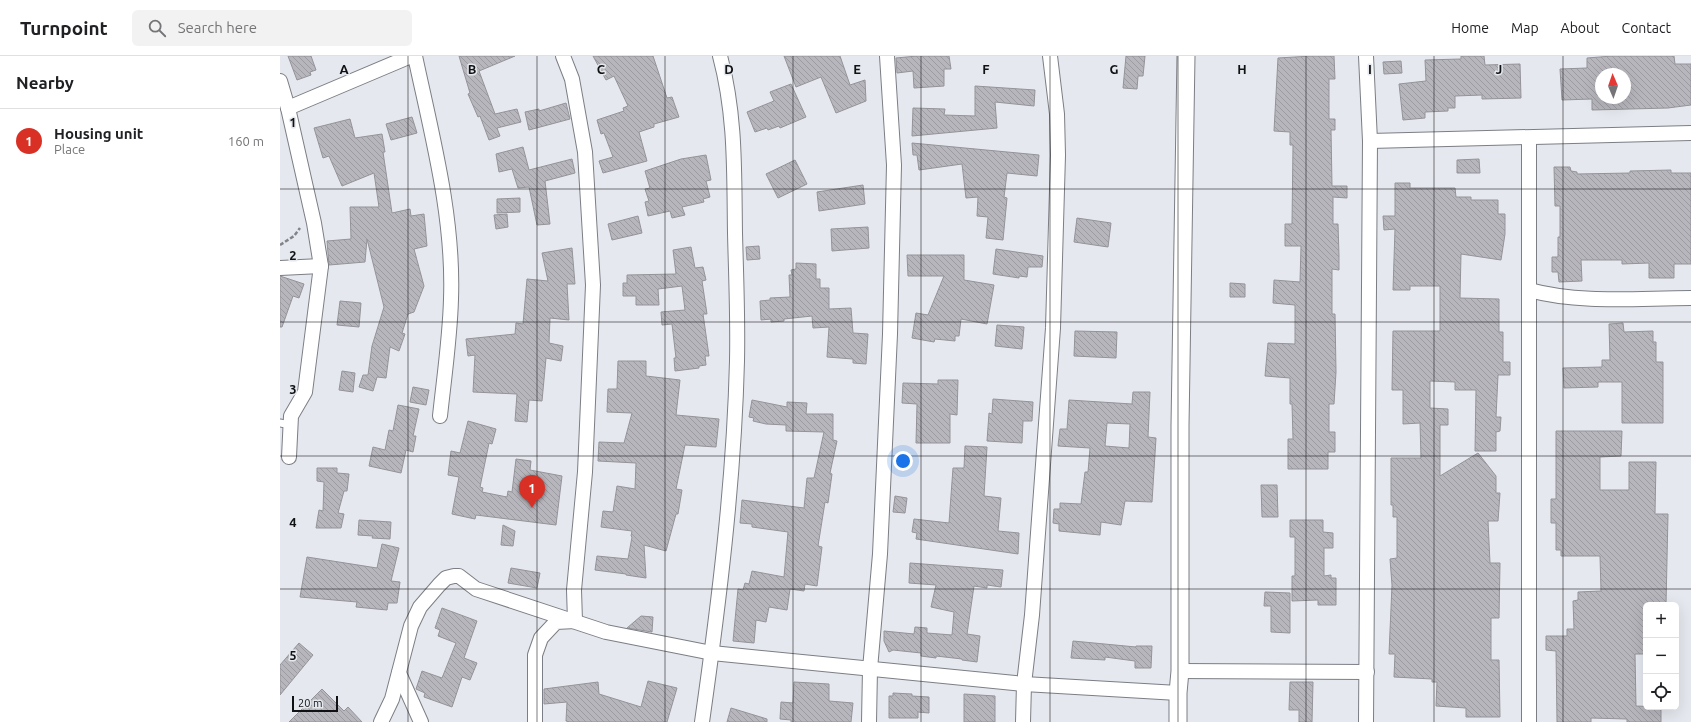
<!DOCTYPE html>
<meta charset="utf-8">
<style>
:root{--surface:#fff;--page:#f2f2f2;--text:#202124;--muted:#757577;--line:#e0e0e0;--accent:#d93025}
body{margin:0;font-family:Ubuntu,sans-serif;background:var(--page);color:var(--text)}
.controls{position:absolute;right:12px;bottom:12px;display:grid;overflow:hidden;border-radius:6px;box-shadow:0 4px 16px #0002}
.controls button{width:36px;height:36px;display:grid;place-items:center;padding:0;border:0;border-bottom:1px solid var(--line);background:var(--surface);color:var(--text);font:20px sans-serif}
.compass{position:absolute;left:1315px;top:12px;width:36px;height:36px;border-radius:50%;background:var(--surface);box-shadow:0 4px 16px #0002;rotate:358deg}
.scale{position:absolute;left:12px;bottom:10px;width:46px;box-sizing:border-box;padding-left:4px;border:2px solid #101113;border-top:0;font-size:11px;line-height:14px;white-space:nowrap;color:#101113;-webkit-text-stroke:3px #e5e8ee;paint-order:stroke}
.you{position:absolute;left:623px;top:405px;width:14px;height:14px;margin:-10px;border:3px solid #fff;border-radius:50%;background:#1a73e8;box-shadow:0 0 0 6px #1a73e833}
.badge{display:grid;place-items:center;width:26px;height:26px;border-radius:50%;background:var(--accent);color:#fff;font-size:13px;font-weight:700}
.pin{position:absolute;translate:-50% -33px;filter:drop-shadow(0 1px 2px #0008)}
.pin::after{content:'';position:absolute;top:21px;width:14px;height:12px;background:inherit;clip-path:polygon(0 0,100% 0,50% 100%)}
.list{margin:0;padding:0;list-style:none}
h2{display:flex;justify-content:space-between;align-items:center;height:52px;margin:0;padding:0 16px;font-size:17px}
h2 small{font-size:13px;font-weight:400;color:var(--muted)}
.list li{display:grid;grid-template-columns:26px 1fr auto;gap:12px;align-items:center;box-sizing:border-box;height:64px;padding:0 16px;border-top:1px solid var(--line)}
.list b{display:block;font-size:15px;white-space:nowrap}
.list p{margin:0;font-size:13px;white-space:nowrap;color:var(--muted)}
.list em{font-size:13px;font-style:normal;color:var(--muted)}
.icon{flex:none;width:22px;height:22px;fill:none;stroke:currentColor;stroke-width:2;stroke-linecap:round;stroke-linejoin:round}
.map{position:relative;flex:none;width:1411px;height:666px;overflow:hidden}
header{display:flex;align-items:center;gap:24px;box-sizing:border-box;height:56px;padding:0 20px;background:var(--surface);border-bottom:1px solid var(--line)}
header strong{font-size:19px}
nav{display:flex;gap:22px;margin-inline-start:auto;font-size:14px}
.search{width:280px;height:36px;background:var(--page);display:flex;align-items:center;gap:10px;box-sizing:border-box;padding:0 14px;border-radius:6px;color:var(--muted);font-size:15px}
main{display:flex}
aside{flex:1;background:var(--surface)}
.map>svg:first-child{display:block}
.building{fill:url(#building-back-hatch);stroke:#94939a;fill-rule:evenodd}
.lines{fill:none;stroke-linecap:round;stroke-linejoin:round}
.service-casing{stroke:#7b7e84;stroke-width:9}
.minor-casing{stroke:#7b7e84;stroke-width:16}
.tertiary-casing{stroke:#7b7e84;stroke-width:19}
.path{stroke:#828488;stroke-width:2.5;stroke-dasharray:4 2;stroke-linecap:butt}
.service{stroke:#fff;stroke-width:7}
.minor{stroke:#fff;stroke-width:14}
.tertiary{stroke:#fff;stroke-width:17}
.grid{fill:none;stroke:#101113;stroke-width:1;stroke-opacity:0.55}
.grid-label{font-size:13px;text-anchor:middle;font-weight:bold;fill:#101113;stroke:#e5e8ee;stroke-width:3;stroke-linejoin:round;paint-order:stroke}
</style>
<header>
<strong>Turnpoint</strong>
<div class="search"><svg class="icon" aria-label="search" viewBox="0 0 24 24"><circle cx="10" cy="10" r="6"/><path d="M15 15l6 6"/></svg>Search here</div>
<nav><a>Home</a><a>Map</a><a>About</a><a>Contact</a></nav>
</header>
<main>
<aside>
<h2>Nearby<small></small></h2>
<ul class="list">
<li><span class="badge">1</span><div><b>Housing unit</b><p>Place</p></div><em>160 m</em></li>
</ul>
</aside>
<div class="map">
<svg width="1411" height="666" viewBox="0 0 1411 666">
<defs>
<pattern id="building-back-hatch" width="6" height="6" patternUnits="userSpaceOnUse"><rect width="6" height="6" fill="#b7b6bd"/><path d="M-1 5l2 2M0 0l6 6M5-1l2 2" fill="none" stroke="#9c9ba2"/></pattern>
</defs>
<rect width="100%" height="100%" fill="#e5e8ee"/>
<g class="building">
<polygon points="8,0 31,0 36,14 30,16 31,19 17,24"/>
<polygon points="179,0 235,0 199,15 215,58 237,53 241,66 217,72 220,80 209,84 200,60 198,61 188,38 190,37"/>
<polygon points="313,0 373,0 387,42 392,41 399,61 374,68 374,71 359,76 367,105 323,117 319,105 333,101 324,77 321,78 317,64 344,55 343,52 348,50 334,20 326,24"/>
<polygon points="504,0 560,0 570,29 585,24 586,45 556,57 541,21 516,31"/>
<polygon points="637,0 669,0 671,13 664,13 664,30 634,32 633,15 617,17 616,2"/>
<polygon points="846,0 865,0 863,20 858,20 857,33 843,32"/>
<polygon points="1032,0 1054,0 1055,23 1049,23 1049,63 1055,63 1055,74 1051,74 1052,130 1067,130 1067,142 1053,141 1053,168 1058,168 1059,200 1059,214 1052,213 1052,258 1055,258 1056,316 1054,348 1049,348 1049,376 1055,376 1055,396 1048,396 1048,413 1008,413 1008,383 1013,383 1012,348 1010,348 1010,322 985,320 988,287 1015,288 1015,249 993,247 994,224 1020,226 1021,190 1005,190 1005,168 1012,168 1013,89 1010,89 1010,76 994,75 998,2"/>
<polygon points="1181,0 1204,0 1205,9 1240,8 1241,42 1202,43 1202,39 1175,40 1175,52 1168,52 1168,55 1145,56 1145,62 1123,64 1119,28 1146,25 1145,4 1181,3"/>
<path d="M 1332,0 L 1394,0 L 1395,8 L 1411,8 L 1411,49 L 1388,52 L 1312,54 L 1312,43 L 1282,44 L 1280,13 L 1307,12 L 1307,2 ZM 1321,18 L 1345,18 L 1345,42 L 1321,42 Z"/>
<polygon points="1121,5 1122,17 1104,18 1103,6"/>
<polygon points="511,28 526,61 500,72 499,70 488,74 487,72 475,76 467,56 494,45 490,36"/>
<polygon points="695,30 755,34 754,50 715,46 717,72 632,80 633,52 665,53 664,59 695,60"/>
<polygon points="286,47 290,63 249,74 245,56 259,53 259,55"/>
<polygon points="132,61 137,77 111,84 106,68"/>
<polygon points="70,63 75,82 102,78 105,96 103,96 112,157 130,153 131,160 144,158 147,190 134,193 144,230 134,256 128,258 122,277 125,278 119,295 110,291 106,322 97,321 93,335 79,331 83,319 88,319 92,290 104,251 87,183 85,206 49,209 47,185 71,183 70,151 99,151 94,117 62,130 49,100 43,102 34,72"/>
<polygon points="632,87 759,99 757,120 727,117 724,141 727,142 723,184 706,182 708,161 697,160 698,141 686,142 682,108 639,114 637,99 633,99"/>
<polygon points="243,91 249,114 292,103 295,117 265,125 270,168 257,169 249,131 238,132 232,113 219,116 216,98"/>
<polygon points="426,99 431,124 426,125 430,141 423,143 424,146 402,151 405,159 392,162 390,155 368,160 365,146 369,145 365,133 370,132 365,115 401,103"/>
<polygon points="1199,103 1200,117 1177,117 1177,104"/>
<polygon points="515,104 527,128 498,142 486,118"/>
<polygon points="1274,111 1290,111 1291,115 1297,116 1297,118 1350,117 1350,115 1391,114 1391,117 1411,117 1411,208 1394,208 1394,222 1369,222 1369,207 1342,208 1342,204 1301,204 1302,225 1279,226 1278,216 1272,216 1272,201 1278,201 1278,181 1280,181 1280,150 1275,150"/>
<polygon points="1115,127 1130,127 1130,132 1175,132 1176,141 1191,141 1191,144 1218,144 1218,158 1225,158 1225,178 1221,204 1181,198 1180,242 1219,243 1219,276 1223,276 1223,306 1230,306 1230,319 1218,319 1216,361 1221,361 1220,375 1216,376 1216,395 1195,395 1196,334 1175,334 1175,326 1150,325 1150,352 1168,353 1168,369 1160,369 1160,420 1198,397 1216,420 1216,437 1220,437 1218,465 1208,465 1210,507 1220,507 1219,562 1211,562 1211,604 1219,604 1220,661 1186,661 1186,652 1156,650 1157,626 1152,626 1152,623 1114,621 1115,598 1109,598 1112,529 1110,503 1117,502 1117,461 1113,461 1113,449 1111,449 1111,402 1141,402 1140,367 1123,368 1123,334 1112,334 1113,275 1160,275 1160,230 1130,230 1130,234 1113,234 1115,173 1104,174 1103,160 1115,160"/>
<polygon points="583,129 585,148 539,155 537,136"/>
<polygon points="240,142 240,156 217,157 217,143"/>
<polygon points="227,158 228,171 216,173 214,159"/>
<polygon points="358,160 362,177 332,184 328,168"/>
<polygon points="797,162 831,167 828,191 794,186"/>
<polygon points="588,171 589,192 552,195 551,173"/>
<polygon points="479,190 480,203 467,204 466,191"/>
<polygon points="411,191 415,212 423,211 426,224 422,225 427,258 423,258 429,300 425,300 426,309 419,310 419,312 395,315 394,302 396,302 392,268 382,269 381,256 405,254 402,230 378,233 379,249 356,249 356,240 343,240 343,227 347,227 347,219 396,218 393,194"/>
<polygon points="292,192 295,228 287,228 289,264 270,262 269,287 283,290 281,305 266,302 262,345 249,344 247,366 235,365 237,338 193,336 195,299 188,300 186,283 235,278 236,267 243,268 247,223 268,225 262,197"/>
<polygon points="716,193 763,200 762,211 748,211 747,221 739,220 739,222 713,218"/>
<polygon points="627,199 684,199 684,224 714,229 707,268 681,263 679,280 675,280 675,285 655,283 654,286 632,282 636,257 648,259 664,220 628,220"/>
<polygon points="516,207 536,208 536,223 540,223 540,232 549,232 549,253 571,252 573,277 588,278 586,308 573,307 573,303 547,301 549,271 533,272 532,260 504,263 504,265 491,266 491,263 481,264 480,245 490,244 490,242 510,241 509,219 512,219 511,214 516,213"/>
<polygon points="0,220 24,228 19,242 13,240 2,271 0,271"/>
<polygon points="950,227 965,228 965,241 950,241"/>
<polygon points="60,245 81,247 79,271 57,269"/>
<polygon points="1343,267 1344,276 1373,275 1373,286 1376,286 1376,306 1383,306 1383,367 1342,367 1342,326 1318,326 1318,331 1284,332 1283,312 1322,311 1322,304 1330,304 1329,268"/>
<polygon points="717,269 744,271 742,293 715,290"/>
<polygon points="795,275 837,276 836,302 794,300"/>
<polygon points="338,305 366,305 366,320 400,324 396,359 439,363 436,391 405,389 396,433 402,434 398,458 396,458 386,495 364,489 366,522 346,519 346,518 315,514 317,500 348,503 352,481 351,480 352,475 321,471 323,455 333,456 337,430 355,433 356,407 318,405 319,386 344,387 352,357 327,356 328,333 337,333"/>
<polygon points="62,315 75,317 73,336 59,334"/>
<polygon points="658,324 678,324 677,359 670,358 670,387 636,387 637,348 622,347 623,327 658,328"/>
<polygon points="133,331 149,334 146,349 130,346"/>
<path d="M 853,336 L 870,336 L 868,381 L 876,382 L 872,446 L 845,445 L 841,469 L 821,466 L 820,479 L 779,475 L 779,468 L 773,467 L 774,453 L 780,453 L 780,447 L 801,448 L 805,416 L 808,416 L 810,392 L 778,390 L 780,373 L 787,373 L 789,344 L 852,348 ZM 827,367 L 850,368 L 849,392 L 825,390 Z"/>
<polygon points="713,343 753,346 752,365 743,365 742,387 707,385 709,357 712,358"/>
<polygon points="472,344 507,351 507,346 527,347 526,358 553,358 553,384 557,385 550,417 552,418 548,447 545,446 538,490 542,491 537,530 525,528 524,535 510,533 507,554 489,551 486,566 476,564 474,587 453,585 458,533 463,534 465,527 469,528 472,515 504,521 508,476 472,471 472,468 460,467 462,444 524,452 527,422 534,422 544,376 506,375 506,369 486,368 473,365 474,362 469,361"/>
<polygon points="118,349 139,353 133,380 136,380 133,396 126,394 121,417 89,410 93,391 105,394 109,374 113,375"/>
<polygon points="188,365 216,373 212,388 209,387 200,431 203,432 202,436 227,441 228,435 232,436 236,403 251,405 250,414 282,420 276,469 196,459 195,463 172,458 179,421 168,419 171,395 180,397"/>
<polygon points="1276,375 1342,375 1341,400 1320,401 1320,434 1349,434 1349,406 1376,406 1375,458 1388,458 1386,549 1366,549 1366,598 1355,598 1356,650 1381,651 1381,666 1347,666 1347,663 1311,662 1311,666 1277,666 1276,595 1266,594 1266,580 1287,580 1287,573 1294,573 1293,545 1298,544 1298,536 1321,535 1320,500 1281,500 1281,494 1276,494 1276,467 1271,467 1271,443 1276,443"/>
<polygon points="685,390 707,391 704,440 721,442 718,475 739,477 738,498 636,483 637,477 632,476 634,463 669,467 673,412 684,412"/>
<polygon points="37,412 57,412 57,417 69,418 67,435 64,435 58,457 64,458 61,472 36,472 39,454 43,455 44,426 37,425"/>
<polygon points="981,429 997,429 998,461 982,461"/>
<polygon points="615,440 627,442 625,457 613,456"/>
<polygon points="79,464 111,466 110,483 92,482 93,480 78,479"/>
<polygon points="1010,464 1043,464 1043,476 1053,477 1053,492 1044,492 1044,520 1051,519 1051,522 1056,522 1056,549 1038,549 1038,544 1012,545 1012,520 1015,520 1015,481 1010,481"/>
<polygon points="223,469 235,475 233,490 221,489"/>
<polygon points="102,488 119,492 111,525 120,526 117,547 108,547 107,554 76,551 77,546 20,541 27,501 97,512"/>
<polygon points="630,507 723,514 721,531 707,529 707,532 694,530 687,578 700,580 697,606 682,604 682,603 656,600 656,602 641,600 641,597 613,594 609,596 604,585 604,575 634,578 635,571 647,572 647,577 672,579 674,556 651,551 656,529 629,527"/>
<polygon points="231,512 260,517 257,532 228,527"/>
<polygon points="985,536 1010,537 1010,577 991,576 991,550 984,550"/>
<polygon points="162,552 197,565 184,602 197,607 190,624 182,621 172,651 144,641 145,637 136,633 142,615 162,622 176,587 158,580 160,574 155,572"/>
<polygon points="361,560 373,561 372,576 347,572"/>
<polygon points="793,585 856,591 856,590 872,590 871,612 855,612 855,605 825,601 825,604 791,602"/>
<polygon points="19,587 33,599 0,639 0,609"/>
<polygon points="368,625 397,632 387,666 290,666 286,665 287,646 264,648 264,633 318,626 319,638 361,651"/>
<polygon points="514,626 549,628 549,645 573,647 571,666 511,666 511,664 500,663 501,646 513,647"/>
<polygon points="1010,626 1033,626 1032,666 1019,666 1019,654 1009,654"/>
<polygon points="42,633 64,655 68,651 82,666 9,666"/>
<polygon points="613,637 632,638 632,640 649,641 649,657 638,656 638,662 609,662 609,640 613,640"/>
<polygon points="684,638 715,640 715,666 684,666"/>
<polygon points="451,652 487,663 487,666 447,666"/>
</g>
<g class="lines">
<defs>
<polyline id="service" points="0,367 10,369"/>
<g id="minor">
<path d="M 135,0 C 152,80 174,161 171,243 C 170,282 164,322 160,360"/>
<polyline points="1086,0 1090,85 1086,666"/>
<polyline points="0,25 8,52 34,167 41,210 25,336 11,360 9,401"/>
<polyline points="8,52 131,0"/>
<polyline points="1249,82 1249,666"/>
<polyline points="1090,85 1411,77"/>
<polyline points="0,212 41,210"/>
<path d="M 1249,234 C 1301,248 1357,242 1411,242"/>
<polyline points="900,615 1087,616"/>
<polyline points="119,617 141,666"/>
<polyline points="101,666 112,643 131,570 140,551 159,529 166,522 174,520 179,520 196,533 326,576 432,597 744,628 898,637"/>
<polyline points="255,666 255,599 261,582 276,566 295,565 294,534 305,416 313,229 305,96 292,23 283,0"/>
<path d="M 422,666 C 439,546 454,426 457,305 C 458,262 456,219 455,177 C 454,116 456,60 440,0"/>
<polyline points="589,666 590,613 600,498 610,278 614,109 607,0"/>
<polyline points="743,666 744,628 752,559 773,272 778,99 777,58 770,0"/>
</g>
<polyline id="tertiary" points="898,666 898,637 900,615 900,370 906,0"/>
</defs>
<use href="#service" class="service-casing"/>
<use href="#minor" class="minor-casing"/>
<use href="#tertiary" class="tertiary-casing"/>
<polyline class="path" points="0,189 14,180 20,172"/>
<use href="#service" class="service"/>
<use href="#minor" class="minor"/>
<use href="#tertiary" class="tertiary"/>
</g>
<path class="grid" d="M 128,0 L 128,666M 257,0 L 257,666M 385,0 L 385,666M 513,0 L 513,666M 641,0 L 641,666M 770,0 L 770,666M 898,0 L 898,666M 1026,0 L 1026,666M 1154,0 L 1154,666M 1283,0 L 1283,666M 0,133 L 1411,133M 0,266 L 1411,266M 0,400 L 1411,400M 0,533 L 1411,533"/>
<g class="grid-label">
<text x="64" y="18">A</text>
<text x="192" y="18">B</text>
<text x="321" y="18">C</text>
<text x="449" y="18">D</text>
<text x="577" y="18">E</text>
<text x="706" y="18">F</text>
<text x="834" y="18">G</text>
<text x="962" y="18">H</text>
<text x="1090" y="18">I</text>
<text x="1219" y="18">J</text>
<text x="13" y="71">1</text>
<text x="13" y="204">2</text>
<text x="13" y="338">3</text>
<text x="13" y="471">4</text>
<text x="13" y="604">5</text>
</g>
</svg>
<div class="controls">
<button>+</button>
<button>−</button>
<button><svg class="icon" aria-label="locate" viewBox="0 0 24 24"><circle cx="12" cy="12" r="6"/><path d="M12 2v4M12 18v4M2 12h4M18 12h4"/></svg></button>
</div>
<svg class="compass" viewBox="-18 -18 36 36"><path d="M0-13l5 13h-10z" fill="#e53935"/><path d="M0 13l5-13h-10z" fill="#757577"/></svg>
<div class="scale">20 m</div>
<div class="you"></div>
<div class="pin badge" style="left:252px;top:452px">1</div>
</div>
</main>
